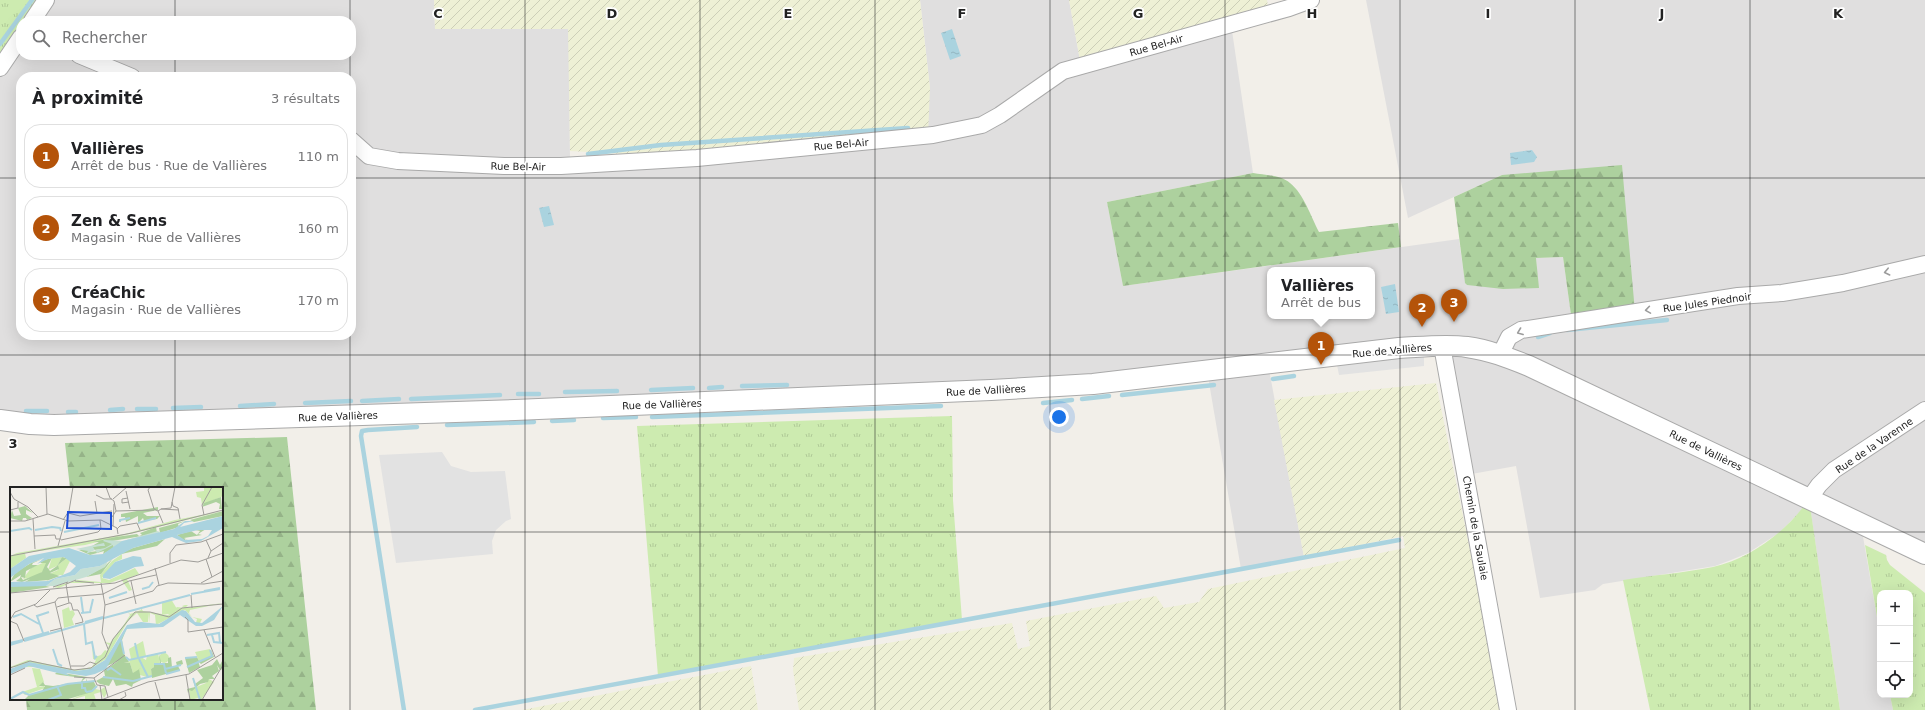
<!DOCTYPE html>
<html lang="fr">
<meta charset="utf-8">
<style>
:root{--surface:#fff;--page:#f6f6f6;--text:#202124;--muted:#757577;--line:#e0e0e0;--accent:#b45309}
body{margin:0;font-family:"DejaVu Sans",sans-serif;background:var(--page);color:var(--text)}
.controls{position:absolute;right:12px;bottom:12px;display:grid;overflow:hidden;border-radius:8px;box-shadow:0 4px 16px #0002}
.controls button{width:36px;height:36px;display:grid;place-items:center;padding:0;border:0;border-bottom:1px solid var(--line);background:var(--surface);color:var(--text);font:20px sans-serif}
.you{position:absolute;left:1059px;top:417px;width:14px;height:14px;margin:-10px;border:3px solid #fff;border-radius:50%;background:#1a73e8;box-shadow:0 0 0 6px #1a73e833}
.badge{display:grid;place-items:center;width:26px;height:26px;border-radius:50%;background:var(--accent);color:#fff;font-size:13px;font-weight:700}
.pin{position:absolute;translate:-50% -33px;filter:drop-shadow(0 1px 2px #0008)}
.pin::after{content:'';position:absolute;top:21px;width:14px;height:12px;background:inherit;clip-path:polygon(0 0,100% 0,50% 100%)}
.popup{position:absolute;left:1267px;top:267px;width:108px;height:52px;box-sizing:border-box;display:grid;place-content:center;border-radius:8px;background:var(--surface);filter:drop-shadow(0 1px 3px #0005);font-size:13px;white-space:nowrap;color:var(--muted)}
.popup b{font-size:15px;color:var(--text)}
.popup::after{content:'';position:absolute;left:50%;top:100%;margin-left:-8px;border:8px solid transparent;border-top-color:var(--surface)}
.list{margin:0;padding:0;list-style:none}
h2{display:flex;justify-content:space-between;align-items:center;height:52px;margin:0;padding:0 16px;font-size:17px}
h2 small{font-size:13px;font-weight:400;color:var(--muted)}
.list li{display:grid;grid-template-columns:26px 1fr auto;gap:12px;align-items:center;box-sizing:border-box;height:64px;margin:0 8px 8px;padding:0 8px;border:1px solid var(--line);border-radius:16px}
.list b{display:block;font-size:15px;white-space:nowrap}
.list p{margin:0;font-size:13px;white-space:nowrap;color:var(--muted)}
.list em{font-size:13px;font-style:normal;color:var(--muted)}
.icon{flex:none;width:22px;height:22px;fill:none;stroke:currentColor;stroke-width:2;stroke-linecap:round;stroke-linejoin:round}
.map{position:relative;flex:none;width:1925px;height:710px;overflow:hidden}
.search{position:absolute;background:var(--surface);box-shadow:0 4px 16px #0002;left:16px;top:16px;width:340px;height:44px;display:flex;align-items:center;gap:10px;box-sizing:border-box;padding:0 14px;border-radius:16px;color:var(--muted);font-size:15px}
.panel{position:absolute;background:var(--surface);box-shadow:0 4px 16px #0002;left:16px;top:72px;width:340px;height:268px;border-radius:16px}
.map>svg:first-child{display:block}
.residential{fill:#e0dfdf;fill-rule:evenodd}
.farmland{fill:url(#farmland-furrows)}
.grass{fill:url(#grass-tufts)}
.forest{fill:url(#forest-firs)}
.parking{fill:#e2e2e2}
.water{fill:url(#water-ripples)}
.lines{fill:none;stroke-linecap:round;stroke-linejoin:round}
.stream{stroke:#aad3df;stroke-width:4.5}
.minor-casing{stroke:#a9a9a9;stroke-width:18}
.tertiary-casing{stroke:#a9a9a9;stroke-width:22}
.minor{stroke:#fff;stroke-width:16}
.tertiary{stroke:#fff;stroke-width:20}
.oneway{stroke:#9c9c9c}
.grid{fill:none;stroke:#222;stroke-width:1;stroke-opacity:0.55}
.labels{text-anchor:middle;stroke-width:3.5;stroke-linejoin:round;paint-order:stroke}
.street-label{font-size:10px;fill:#222;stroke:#fff}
.inset-river{fill:none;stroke:#aad3df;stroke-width:2}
.inset-road{fill:none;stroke:#9f9d99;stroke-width:1}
.view{fill:#1d4ed8;fill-opacity:0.15;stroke:#1d4ed8;stroke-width:2}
.inset-edge{fill:none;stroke:#222;stroke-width:2}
.grid-label{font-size:13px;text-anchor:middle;font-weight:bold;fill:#222;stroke:#fff;stroke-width:3.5;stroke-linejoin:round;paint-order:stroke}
</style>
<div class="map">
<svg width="1925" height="710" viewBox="0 0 1925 710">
<defs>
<pattern id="farmland-furrows" width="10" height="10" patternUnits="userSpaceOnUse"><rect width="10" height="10" fill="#eef0d5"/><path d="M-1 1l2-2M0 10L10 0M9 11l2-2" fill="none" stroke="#ccceb7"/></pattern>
<pattern id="grass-tufts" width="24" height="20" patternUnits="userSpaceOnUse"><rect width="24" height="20" fill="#cdebb0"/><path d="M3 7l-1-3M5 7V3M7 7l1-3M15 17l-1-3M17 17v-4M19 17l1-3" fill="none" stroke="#b0c997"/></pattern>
<pattern id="forest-firs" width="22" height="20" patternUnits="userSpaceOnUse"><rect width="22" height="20" fill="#add19e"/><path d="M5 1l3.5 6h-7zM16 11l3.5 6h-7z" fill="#95b388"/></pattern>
<pattern id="water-ripples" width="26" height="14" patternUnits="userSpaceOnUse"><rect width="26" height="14" fill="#aad3df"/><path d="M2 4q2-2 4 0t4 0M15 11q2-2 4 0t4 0" fill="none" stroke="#92b5bf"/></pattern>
</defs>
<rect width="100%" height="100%" fill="#f2efe9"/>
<path class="residential" d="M 46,0 L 434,0 L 435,29 L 569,29 L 570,166 L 697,158 L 930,88 L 920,0 L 1069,0 L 1081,66 L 1231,24 L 1253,173 L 1107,202 L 1123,286 L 1459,239 L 1465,282 L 1467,285 L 1538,288 L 1536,258 L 1563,257 L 1572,322 L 1635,312 L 1502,175 L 1408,218 L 1366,0 L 1925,0 L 1925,554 L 1861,525 L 1880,635 L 1880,695 L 1890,695 L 1893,710 L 1840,710 L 1809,500 L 1798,514 L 1779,533 L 1748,553 L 1731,560 L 1715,566 L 1603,584 L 1595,590 L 1540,598 L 1516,466 L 1466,475 L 1442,346 L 1268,364 L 1304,557 L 1241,569 L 1207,371 L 1093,384 L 0,420 L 0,68 L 21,37 L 21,55 L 351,55 L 351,21 L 32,21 ZM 21,77 L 351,77 L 351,335 L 21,335 ZM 1270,270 L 1372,270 L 1372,316 L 1270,316 Z"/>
<g class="farmland">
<polygon points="434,0 920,0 930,88 928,136 697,158 570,151 568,29 435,29"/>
<polygon points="1069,0 1267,0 1269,14 1081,66"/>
<polygon points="1436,383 1486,629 1500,710 799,710 793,670 794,658 1012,623 1018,649 1030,646 1026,621 1156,596 1164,608 1199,602 1208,589 1405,548 1403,536 1304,557 1274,400"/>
<polygon points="751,666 758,710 522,710"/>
</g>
<g class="grass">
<polygon points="0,0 46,0 32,21 21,21 21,37 0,68"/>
<polygon points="952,416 953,500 962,620 658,676 637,426"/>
<path d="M 1809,499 L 1840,710 L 1650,710 L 1623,580 C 1653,575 1684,573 1713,567 C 1752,558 1787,531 1809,499 Z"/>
<polygon points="1865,545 1886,555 1887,560 1890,565 1925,593 1925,710 1893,710 1890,695 1910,695 1910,593 1880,593 1880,635"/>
</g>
<g class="forest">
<polygon points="1622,165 1635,312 1572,322 1563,257 1536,258 1539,288 1503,289 1467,285 1465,283 1454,197 1502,175"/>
<path d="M 1253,173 C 1265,175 1280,175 1290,183 C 1304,194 1311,217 1319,232 L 1398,223 L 1401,247 L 1123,286 L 1107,202 Z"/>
<polygon points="287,437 316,710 27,710 26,699 222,699 222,488 70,488 65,443"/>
</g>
<g class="parking">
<polygon points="1424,354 1424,366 1339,375 1336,360"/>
<polygon points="442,452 451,466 471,472 505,471 511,519 506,521 496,530 492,541 493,554 396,563 379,455"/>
</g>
<g class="water">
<polygon points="952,29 961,56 950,60 941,33"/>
<polygon points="1532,150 1537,157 1534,162 1511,165 1510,153"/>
<polygon points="549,206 554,225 544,227 539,208"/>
<polygon points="1395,284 1399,312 1386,314 1381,287"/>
</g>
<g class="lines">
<g class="stream">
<polyline points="0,44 32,0"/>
<polyline points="588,154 661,145 908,128"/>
<polyline points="1567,330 1667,320"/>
<polyline points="1538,337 1550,333"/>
<polyline points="1273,379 1294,376"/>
<polyline points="742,386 787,385"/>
<polyline points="709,388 722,387"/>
<polyline points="651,390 693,388"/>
<polyline points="565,392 617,391"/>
<polyline points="518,394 539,394"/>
<polyline points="1122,395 1214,385"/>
<polyline points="411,399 500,395"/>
<polyline points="1082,399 1109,396"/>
<polyline points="362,401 399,399"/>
<polyline points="305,403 351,401"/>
<polyline points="1043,403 1072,400"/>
<polyline points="240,406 274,404"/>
<polyline points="173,408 201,407"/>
<polyline points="137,409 156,409"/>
<polyline points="110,410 123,409"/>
<polyline points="26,411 47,411"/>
<polyline points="68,412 76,412"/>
<polyline points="652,417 941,406"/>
<polyline points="603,418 636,417"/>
<polyline points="552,421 574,420"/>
<polyline points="447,425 534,422"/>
<polyline points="404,710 361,436 362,431 368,430 417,427"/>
<polyline points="475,710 1399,540"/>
</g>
<defs>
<g id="minor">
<polyline points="32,21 46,0"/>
<polyline points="79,55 132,77"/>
<polyline points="0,68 21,37"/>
<polyline points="351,140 369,156 398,161 504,166 561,166 697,158 933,135 982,125 1000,115 1063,71 1289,8 1311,0"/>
<polyline points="1442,346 1508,710"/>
<polyline points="1500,355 1509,337 1521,330 1738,296 1782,293 1843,283 1925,264"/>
<polyline points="1809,499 1819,485 1834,470 1925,410"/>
</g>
<path id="tertiary" d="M 0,420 L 30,424 L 54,425 L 515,410 L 991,390 L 1093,384 L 1399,348 C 1421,347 1445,344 1467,347 C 1489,350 1509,358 1529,366 L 1925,554"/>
</defs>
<use href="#minor" class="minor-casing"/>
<use href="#tertiary" class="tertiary-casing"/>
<use href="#minor" class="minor"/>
<use href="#tertiary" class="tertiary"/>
</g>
<defs><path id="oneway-chevron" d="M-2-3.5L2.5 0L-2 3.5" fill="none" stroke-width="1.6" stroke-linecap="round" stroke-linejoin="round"/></defs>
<g class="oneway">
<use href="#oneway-chevron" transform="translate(1887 272) rotate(167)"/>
<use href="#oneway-chevron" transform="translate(1648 310) rotate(171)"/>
<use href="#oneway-chevron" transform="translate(1520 332) rotate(159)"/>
</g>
<path class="grid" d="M 175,0 L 175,21M 350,0 L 350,21M 525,0 L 525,710M 700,0 L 700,710M 875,0 L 875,710M 1050,0 L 1050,710M 1225,0 L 1225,710M 1400,0 L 1400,710M 1575,0 L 1575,710M 1750,0 L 1750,710M 175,55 L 175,77M 350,55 L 350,77M 0,178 L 21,178M 351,178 L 1925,178M 175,335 L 175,488M 350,335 L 350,710M 0,355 L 1925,355M 0,532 L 11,532M 222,532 L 1925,532M 175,699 L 175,710"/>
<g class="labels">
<g class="street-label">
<text transform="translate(1156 45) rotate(-16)" y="4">Rue Bel-Air</text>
<text transform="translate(841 144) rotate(-5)" y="4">Rue Bel-Air</text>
<text transform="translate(518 166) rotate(1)" y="4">Rue Bel-Air</text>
<text transform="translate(1707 302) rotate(-8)" y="4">Rue Jules Piednoir</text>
<text transform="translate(1392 350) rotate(-5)" y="4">Rue de Vallières</text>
<text transform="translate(986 390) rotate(-3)" y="4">Rue de Vallières</text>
<text transform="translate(662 404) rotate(-2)" y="4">Rue de Vallières</text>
<text transform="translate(338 416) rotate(-2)" y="4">Rue de Vallières</text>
<text transform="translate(1874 445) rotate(-34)" y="4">Rue de la Varenne</text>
<text transform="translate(1706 450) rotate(26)" y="4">Rue de Vallières</text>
<text transform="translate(1476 528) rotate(80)" y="4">Chemin de la Saulaie</text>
</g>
</g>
<g transform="translate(10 487)">
<rect width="213" height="213" fill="#f2efe9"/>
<path d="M 194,0 L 213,0 L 213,9 L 192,18 L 191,11 L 187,10 L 186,5 L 194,4 ZM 213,24 L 75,58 L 15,66 L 16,71 L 0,82 L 0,69 L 7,66 L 115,47 L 165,33 ZM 112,67 L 112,72 L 105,75 L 92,91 L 99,93 L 125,81 L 129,87 L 117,92 L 122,103 L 119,104 L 111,92 L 100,96 L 60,96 L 49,101 L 43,100 L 68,93 L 91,95 L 90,88 L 102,74 ZM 52,70 L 47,79 L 38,83 L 42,71 ZM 57,71 L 60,74 L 53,88 L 42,88 L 41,86 L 48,83 L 48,78 ZM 35,75 L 37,75 L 37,76 L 34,81 L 36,86 L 39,86 L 36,89 L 35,87 L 31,90 L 32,85 L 26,89 L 13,92 L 21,81 ZM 213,116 L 180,123 L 179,126 L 182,130 L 192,132 L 190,136 L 186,136 L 187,132 L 182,130 L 175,123 L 146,138 L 145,128 L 140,126 L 140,137 L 139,126 L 138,135 L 133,135 L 127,126 L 118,134 L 96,172 L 80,182 L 66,184 L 43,180 L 0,180 L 18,173 L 66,183 L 82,180 L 86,173 L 83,172 L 82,156 L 76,157 L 76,153 L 69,154 L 76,153 L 73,137 L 76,157 L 82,155 L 85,170 L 91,168 L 95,163 L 97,164 L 99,158 L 94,155 L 100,156 L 113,139 L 120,128 L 117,124 L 120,127 L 131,123 L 131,121 L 133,124 L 158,128 L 167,120 L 175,121 L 172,119 L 175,118 L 178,118 L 175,121 ZM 58,117 L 60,124 L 63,123 L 65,127 L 62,132 L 64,138 L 54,141 L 52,123 L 59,120 ZM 133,154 L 136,169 L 131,170 L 136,173 L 137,169 L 148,166 L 150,176 L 144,177 L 144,180 L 141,182 L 142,189 L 137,190 L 123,186 L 120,176 L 115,177 L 118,181 L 115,183 L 107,177 L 119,175 L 121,172 L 119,162 ZM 200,162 L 202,169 L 189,174 L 185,165 ZM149 171a5 5 0 1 1 10 0a5 5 0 1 1-10 0ZM 22,181 L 30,182 L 34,195 L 29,200 L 34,199 L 35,201 L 15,208 L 12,205 L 27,200 ZM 199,192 L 204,195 L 191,213 L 188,211 L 180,213 L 179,203 L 196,196 ZM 95,200 L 97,206 L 94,211 L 91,205 L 84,207 L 86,213 L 75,212 L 75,209 L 60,213 L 85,202 L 90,203 Z" fill="#cdebb0"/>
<path d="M 211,10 L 212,22 L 209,22 L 210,17 L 206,15 L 192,20 L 194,16 ZM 15,19 L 23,26 L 16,23 L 16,27 L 22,31 L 17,33 L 16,31 L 13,31 L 12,34 L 0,31 L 2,23 L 4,29 L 11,28 L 8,21 ZM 148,20 L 148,23 L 133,26 L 137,29 L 150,29 L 147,32 L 134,34 L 133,31 L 128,36 L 128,29 L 116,35 L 115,30 L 111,30 L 111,27 ZM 213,24 L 213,29 L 184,35 L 180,33 ZM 175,34 L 168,37 L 169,40 L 150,46 L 149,41 ZM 146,40 L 147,46 L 144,47 L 102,54 L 106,56 L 103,57 L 104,61 L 93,67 L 94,64 L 80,68 L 69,63 L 81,60 L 80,65 L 88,64 L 92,62 L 84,63 L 82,60 L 92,58 L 82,59 L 89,55 L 83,55 L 106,50 L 127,47 L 129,49 L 132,48 L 130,46 ZM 196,42 L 188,47 L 192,48 L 174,51 L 178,53 L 175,52 L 176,55 L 167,48 L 181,44 L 187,48 L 190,44 L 185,44 ZM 155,52 L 147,59 L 107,68 L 123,61 ZM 52,70 L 57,71 L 48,78 L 49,82 L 40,86 L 50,89 L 36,94 L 39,93 L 15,95 L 20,92 L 12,95 L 6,94 L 10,91 L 11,88 L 0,95 L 5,86 L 21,76 L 35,71 L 23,76 L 22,78 L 28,78 L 16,84 L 15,91 L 11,90 L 13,93 L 32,85 L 36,76 L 30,76 L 34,73 L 42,71 L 37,80 L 40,84 L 47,79 ZM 104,70 L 91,87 L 76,90 L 95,79 ZM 4,99 L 36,99 L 40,100 L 0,106 L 0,100 ZM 116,143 L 112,153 L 114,167 L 119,175 L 114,176 L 120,176 L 123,186 L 131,181 L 129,182 L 131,193 L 123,197 L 122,200 L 116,197 L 106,199 L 103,192 L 99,199 L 90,197 L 86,194 L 95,189 L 94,184 L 108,174 L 95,180 ZM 201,162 L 204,170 L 191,177 L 188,174 L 190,180 L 179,186 L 175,171 L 187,170 L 189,174 L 202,169 ZM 149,166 L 151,176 L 158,176 L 158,171 L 161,170 L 162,180 L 167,179 L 166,175 L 172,173 L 173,177 L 168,179 L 170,183 L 142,191 L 141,182 L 144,180 L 144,177 L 150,176 ZM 207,172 L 210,178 L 213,172 L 213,182 L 210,183 L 207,178 L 209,184 L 202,189 L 205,192 L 199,192 L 198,195 L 190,197 L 182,204 L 179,203 L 178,206 L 177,202 L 185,200 L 183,193 L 185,197 L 193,191 L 187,183 L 202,178 ZM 47,185 L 77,190 L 72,194 L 76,195 L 77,191 L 77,195 L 84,195 L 86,199 L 82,205 L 55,213 L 14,213 L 19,208 L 32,204 L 35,199 L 29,199 L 33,195 L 35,198 L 43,199 L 71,195 L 73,191 L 50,188 L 45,187 Z" fill="#add19e"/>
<path d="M 148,44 L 150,46 L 144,48 L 125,52 L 113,54 L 104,60 L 103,58 L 87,66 L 85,63 L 76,67 L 78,64 L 66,62 L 94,56 L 95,59 L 91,59 L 83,60 L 85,63 L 95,61 L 102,57 L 93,54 L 94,53 L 113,54 ZM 98,74 L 95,80 L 76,90 L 45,99 L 36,99 L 45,92 L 65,88 L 71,82 L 90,79 Z" fill="#c6e0d4"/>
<path d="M 161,112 L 167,122 L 160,127 L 152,127 L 152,115 Z" fill="#cdebb0"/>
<path d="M 213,29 L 213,41 L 191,54 L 176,56 L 162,50 L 123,61 L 90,79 L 71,82 L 65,88 L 45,92 L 36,99 L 0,100 L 0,95 L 38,94 L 60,85 L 66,79 L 54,70 L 38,72 L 27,77 L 34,71 L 19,77 L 0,91 L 0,82 L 19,69 L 59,61 L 80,68 L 93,67 L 112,54 L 164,42 L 175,34 L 184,34 L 174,36 L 170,40 ZM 188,43 L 202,43 L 198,49 L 192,52 L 175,53 L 167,48 ZM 123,69 L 131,70 L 134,79 L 125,80 L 100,92 L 93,91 L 93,88 L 105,75 ZM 213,119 L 204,133 L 192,139 L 186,139 L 170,128 L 153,140 L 117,142 L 96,182 L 85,187 L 76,189 L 56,186 L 60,189 L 19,179 L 0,187 L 0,182 L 19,175 L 66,184 L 80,182 L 95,173 L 117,138 L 131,135 L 149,137 L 172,123 L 176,124 L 185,135 L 192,136 Z" fill="#aad3df" fill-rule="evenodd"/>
<path class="inset-river" d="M 110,35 L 110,33 L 120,31M 128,36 L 146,31M 25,43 L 42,40 L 50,41 L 51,44M 0,44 L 19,41 L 22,43M 54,45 L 89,38M 132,102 L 139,100 L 143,95M 194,104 L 210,101M 181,107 L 210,102M 71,110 L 73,125M 99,111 L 117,105M 71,126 L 80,125 L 83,112M 3,130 L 11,127 L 29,137M 94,131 L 180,108M 75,135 L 93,130M 73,137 L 93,131M 74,137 L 76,157 L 82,155 L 85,171 L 87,169M 33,146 L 27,129 L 39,125M 197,148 L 209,146 L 210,156M 202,148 L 204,155 L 213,156M 14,152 L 39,145M 111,153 L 114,167M 14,154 L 73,137M 0,156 L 13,153M 125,156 L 128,170M 0,158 L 13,154M 43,162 L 48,177 L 52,179M 116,170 L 119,173 L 156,165M 175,171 L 187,170M 129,172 L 138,190M 144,177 L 154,177 L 155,182M 177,180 L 202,169 L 200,163M 97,183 L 101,181 L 111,188M 156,186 L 155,182 L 171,178M 156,187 L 170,183M 93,190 L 123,194M 183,191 L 190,213M 123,194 L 142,189M 72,195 L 72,201 L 75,201 L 76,205M 57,197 L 85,194M 76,205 L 82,204 L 87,199M 0,212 L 13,205 L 19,208 L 57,197M 38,213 L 51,208 L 47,199"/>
<path class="inset-road" d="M 36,0 L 37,27M 96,0 L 100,11 L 104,14 L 106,24 L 102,30M 140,0 L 138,3 L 144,22 L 148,24M 165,0 L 161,21 L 151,22 L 169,23M 116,4 L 120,22M 0,5 L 4,12 L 18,20 L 28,30M 86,8 L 94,12 L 102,12M 118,11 L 112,12 L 112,16 L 119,15M 103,12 L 117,0M 85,14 L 87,26M 162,15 L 163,19 L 168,21 L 170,32M 151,22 L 148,24 L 153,36M 0,23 L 8,21 L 8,15M 106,24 L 144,23M 58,26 L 70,29 L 102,24M 194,28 L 192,18 L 202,0M 23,32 L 25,62M 53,33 L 59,24 L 63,0M 0,34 L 15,34 L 38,27 L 58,34 L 91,33 L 107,41 L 108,47M 103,39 L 104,17M 107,42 L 110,39 L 127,36 L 130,43M 24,49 L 45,48 L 46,52 L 51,52M 51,53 L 88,45 L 91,42 L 90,33M 196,53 L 201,64M 48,59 L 55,34M 0,69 L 122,46 L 213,23M 198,71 L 201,64 L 213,56M 196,72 L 202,90M 160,76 L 160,66 L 166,58 L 191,55 L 213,47M 145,81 L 149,98M 65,94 L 84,96M 121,94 L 126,117M 91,96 L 95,118 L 92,146 L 98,162M 191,96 L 213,84M 43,100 L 58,95M 0,106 L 105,96 L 171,73 L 188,75 L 213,66M 93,107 L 119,94 L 146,88M 181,108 L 182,121M 57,110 L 94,107M 45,115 L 61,182M 45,115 L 48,111 L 57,110M 24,118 L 27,120 L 45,115M 95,118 L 143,104 L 147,99 L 158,96 L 194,97 L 213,94M 47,120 L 59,116M 175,130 L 178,133 L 178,145 L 213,140M 0,133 L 5,125 L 26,117 L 40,103M 0,134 L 7,137 L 14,154M 65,137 L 73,135 L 72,131 L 68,123 L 63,123 L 61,116 L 59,116 L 56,97 L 66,93M 194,143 L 205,170M 40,144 L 52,141M 61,179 L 74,179 L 80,175 L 86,177M 0,181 L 20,174 L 64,183 L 81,181 L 95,170 L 103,152 L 125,125 L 140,125 L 159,130 L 172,121 L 213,117M 0,188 L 15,181M 176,188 L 180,213M 64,190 L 84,191M 84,191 L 115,168M 84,191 L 87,198 L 95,199 L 98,210M 145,195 L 150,212M 90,198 L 92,213M 91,213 L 138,195 L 179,187 L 213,166M 109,213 L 116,209 L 115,205M 192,213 L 213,178"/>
<path class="view" d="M 58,25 L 101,26 L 101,42 L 57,41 Z"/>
<rect width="213" height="213" class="inset-edge"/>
</g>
<g class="grid-label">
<text x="438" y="18">C</text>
<text x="612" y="18">D</text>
<text x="788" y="18">E</text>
<text x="962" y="18">F</text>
<text x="1138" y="18">G</text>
<text x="1312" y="18">H</text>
<text x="1488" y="18">I</text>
<text x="1662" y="18">J</text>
<text x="1838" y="18">K</text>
<text x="13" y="448">3</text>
</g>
</svg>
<div class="controls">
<button>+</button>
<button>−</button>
<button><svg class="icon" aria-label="locate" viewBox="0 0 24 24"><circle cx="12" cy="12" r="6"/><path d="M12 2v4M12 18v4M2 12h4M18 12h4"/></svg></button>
</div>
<div class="you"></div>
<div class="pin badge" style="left:1321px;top:365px">1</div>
<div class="popup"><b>Vallières</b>Arrêt de bus</div>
<div class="pin badge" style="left:1422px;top:327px">2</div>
<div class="pin badge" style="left:1454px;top:322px">3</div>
<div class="search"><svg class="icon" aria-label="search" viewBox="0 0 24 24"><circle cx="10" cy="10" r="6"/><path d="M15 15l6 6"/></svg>Rechercher</div>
<section class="panel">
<h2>À proximité<small>3 résultats</small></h2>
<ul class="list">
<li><span class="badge">1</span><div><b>Vallières</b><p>Arrêt de bus · Rue de Vallières</p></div><em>110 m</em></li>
<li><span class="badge">2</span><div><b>Zen &amp; Sens</b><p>Magasin · Rue de Vallières</p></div><em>160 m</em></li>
<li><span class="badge">3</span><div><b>CréaChic</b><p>Magasin · Rue de Vallières</p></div><em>170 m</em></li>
</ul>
</section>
</div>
